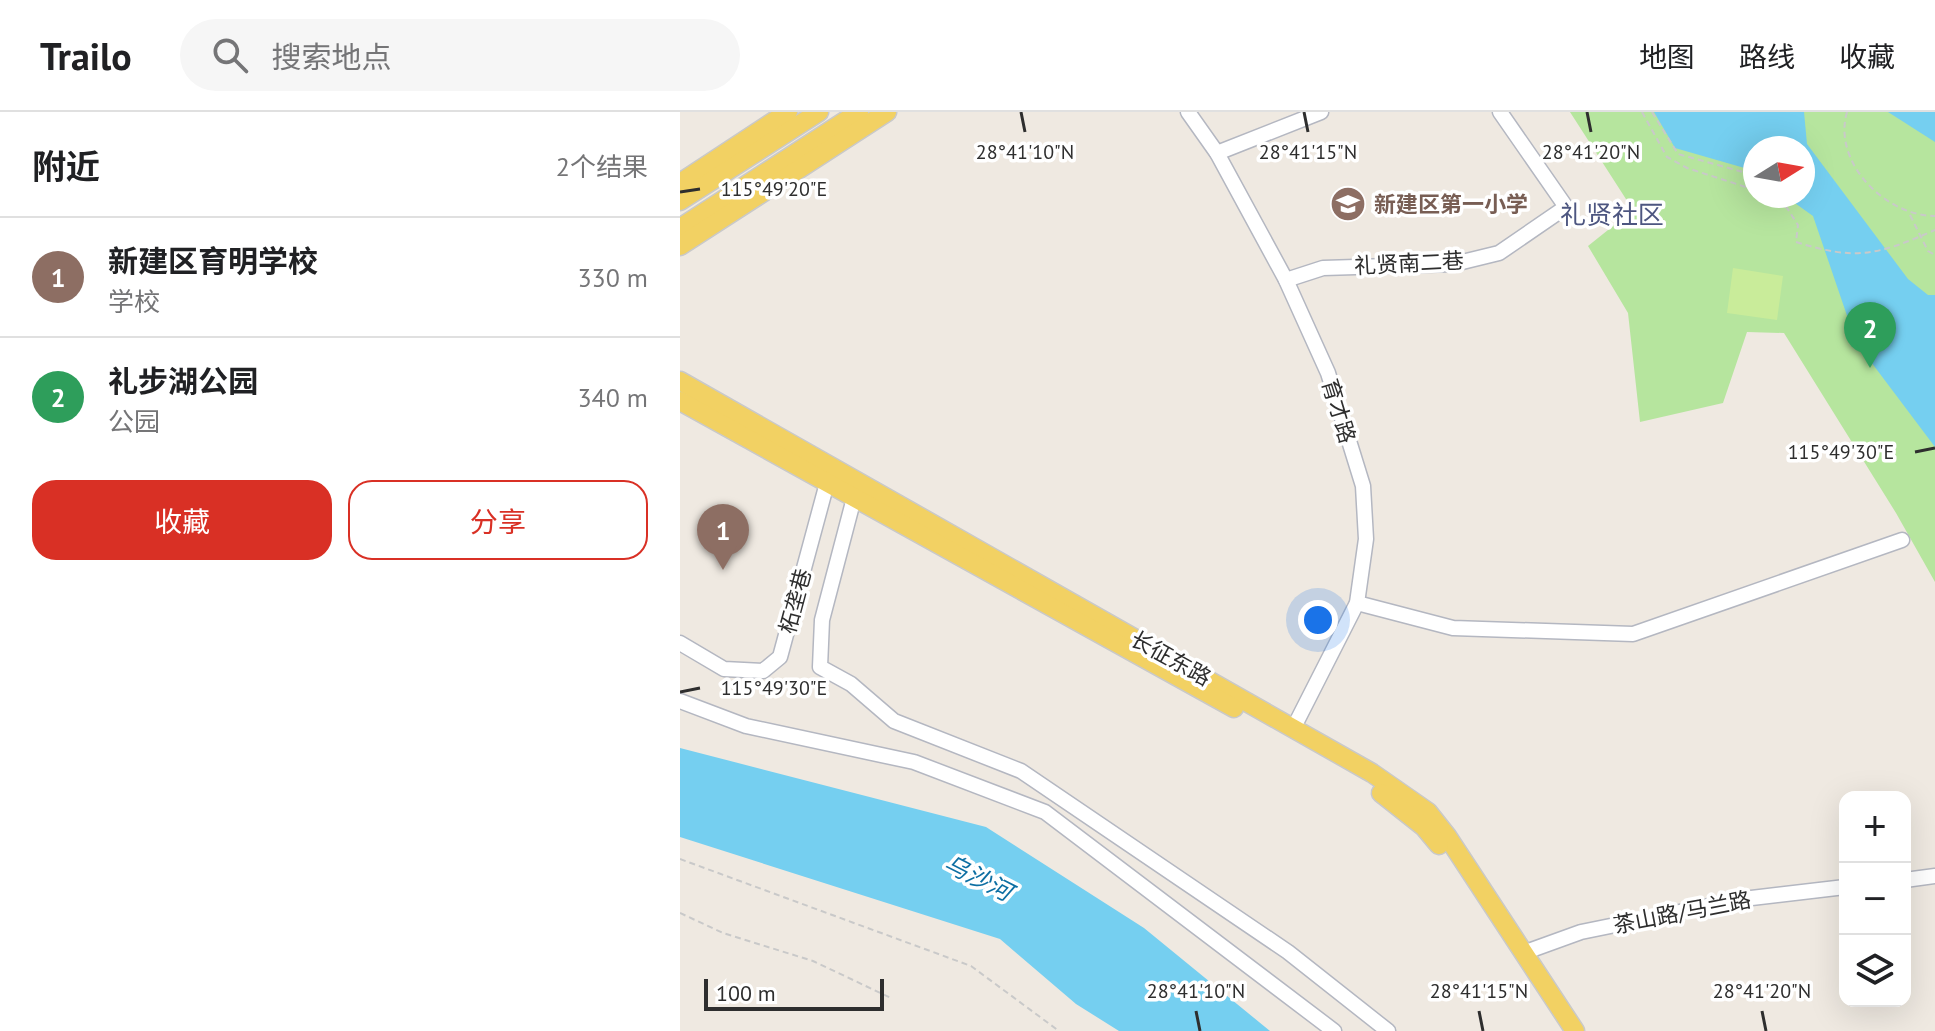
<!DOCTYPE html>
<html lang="zh">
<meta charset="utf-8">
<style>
:root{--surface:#fff;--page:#f6f6f6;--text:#202124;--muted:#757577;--line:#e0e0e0;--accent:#d93025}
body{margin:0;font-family:"PT Sans","Noto Sans SC",sans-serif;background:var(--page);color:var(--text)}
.controls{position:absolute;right:24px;bottom:24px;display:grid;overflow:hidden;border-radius:16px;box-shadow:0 8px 32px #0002}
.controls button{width:72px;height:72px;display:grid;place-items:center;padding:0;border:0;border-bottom:2px solid var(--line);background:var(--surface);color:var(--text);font:40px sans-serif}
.compass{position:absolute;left:1063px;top:24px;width:72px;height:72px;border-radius:50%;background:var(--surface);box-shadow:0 8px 32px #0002;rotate:79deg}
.scale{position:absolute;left:24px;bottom:20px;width:180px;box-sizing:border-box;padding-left:8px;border:4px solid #2e2e2e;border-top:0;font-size:22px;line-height:28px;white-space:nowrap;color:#2e2e2e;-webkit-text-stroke:6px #fff;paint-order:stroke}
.you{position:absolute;left:638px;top:508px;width:28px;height:28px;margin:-20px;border:6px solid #fff;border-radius:50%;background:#1a73e8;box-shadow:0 0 0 12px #1a73e833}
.badge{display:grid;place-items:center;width:52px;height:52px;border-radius:50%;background:var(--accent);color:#fff;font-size:26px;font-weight:700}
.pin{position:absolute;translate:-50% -66px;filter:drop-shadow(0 2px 4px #0008)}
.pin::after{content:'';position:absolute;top:42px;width:28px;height:24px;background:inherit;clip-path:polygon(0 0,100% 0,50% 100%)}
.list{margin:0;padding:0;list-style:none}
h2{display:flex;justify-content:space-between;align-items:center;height:104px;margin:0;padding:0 32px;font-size:34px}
h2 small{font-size:26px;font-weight:400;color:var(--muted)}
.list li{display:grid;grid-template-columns:52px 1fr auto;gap:24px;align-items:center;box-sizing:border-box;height:120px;padding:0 32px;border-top:2px solid var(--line)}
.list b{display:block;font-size:30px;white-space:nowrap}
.list p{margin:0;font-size:26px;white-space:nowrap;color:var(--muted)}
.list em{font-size:26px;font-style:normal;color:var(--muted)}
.actions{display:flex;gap:16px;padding:24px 32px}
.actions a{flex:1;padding:18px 0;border:2px solid var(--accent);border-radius:24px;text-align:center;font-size:28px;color:var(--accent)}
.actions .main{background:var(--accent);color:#fff}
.icon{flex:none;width:44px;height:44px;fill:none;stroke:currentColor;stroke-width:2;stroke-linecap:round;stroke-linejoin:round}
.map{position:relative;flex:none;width:1255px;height:919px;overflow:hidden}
header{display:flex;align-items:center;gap:48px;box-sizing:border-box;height:112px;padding:0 40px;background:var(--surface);border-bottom:2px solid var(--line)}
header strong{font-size:38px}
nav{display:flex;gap:44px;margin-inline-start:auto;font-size:28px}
.search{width:560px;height:72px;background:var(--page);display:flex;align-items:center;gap:20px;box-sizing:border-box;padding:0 28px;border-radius:44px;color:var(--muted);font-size:30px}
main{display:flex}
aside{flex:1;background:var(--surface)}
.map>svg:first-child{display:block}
.green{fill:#b6e59e;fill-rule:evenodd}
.pitch{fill:#c9ec9a}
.water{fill:#75cff0}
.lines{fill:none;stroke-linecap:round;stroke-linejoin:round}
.minor-casing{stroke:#b4b7c1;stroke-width:17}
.major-casing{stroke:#c9c9c9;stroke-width:21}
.path{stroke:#c9c9c9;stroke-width:2;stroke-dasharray:6 4;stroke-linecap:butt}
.minor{stroke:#fff;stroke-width:14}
.major{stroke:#f2d163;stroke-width:18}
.path-bridge{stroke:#c9c9c9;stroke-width:2;stroke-dasharray:6 4;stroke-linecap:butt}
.ticks{fill:none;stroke:#2e2e2e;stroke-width:3}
.labels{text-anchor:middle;stroke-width:7;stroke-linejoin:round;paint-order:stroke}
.education-label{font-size:22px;font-weight:bold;fill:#785e54;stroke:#fff;text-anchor:start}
.street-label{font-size:22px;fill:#2e2e2e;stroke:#fff}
.water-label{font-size:24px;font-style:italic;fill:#0d6fa3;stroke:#fff}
.quarter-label{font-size:26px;fill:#4d5680;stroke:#fff}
.ticks-label{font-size:20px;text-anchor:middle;fill:#2e2e2e;stroke:#fff;stroke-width:7;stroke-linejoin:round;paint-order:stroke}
</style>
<header>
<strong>Trailo</strong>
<div class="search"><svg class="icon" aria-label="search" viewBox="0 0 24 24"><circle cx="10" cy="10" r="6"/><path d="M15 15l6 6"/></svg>搜索地点</div>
<nav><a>地图</a><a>路线</a><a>收藏</a></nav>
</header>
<main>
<aside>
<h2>附近<small>2个结果</small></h2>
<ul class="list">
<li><span class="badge" style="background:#8d6e63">1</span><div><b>新建区育明学校</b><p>学校</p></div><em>330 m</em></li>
<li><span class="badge" style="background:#2e9e5b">2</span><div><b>礼步湖公园</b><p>公园</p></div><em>340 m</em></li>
</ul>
<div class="actions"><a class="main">收藏</a><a>分享</a></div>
</aside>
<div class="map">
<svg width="1255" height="919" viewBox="0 0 1255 919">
<rect width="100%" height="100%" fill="#efe9e1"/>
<path class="green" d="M 890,0 L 1255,0 L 1255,470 L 1216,401 L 1104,221 L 1067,220 L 1043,291 L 960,310 L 948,201 L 908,134 L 953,98 ZM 1075,36 L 1123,36 L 1123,84 L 1075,84 Z"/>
<polygon class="pitch" points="1053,156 1103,164 1097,208 1047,201"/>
<g class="water">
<polygon points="974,0 1124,0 1127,32 1228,167 1248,183 1255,183 1255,335 1176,230 1133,104 1105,84 1123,84 1123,36 1075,36 1075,62 1068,57 995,36"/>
<polygon points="1208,0 1255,0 1255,30"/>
<polygon points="0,636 306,715 464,816 590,919 439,919 396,892 320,827 0,725"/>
</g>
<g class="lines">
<defs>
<g id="minor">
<polyline points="508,0 537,41 606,168 648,261 683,374 686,427 677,491 614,615"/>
<polyline points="537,41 641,0"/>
<polyline points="606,168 643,156 774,152 819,141 886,95 820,0"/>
<polyline points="174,386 142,508 140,555 171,572 214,609 341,659 608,840 708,919"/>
<polyline points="677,491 773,516 953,522 1222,428"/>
<polyline points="0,531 44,557 83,559 100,545 147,371"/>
<polyline points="0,589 66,614 234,650 365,700 654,919"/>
<polyline points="1225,768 1255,764"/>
<polyline points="843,841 901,820 1063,787 1165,775"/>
</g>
<g id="major">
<polyline points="0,71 108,0"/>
<polyline points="0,89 139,0"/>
<polyline points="0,116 179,0"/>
<polyline points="0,134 207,0"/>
<polyline points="0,269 692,661 748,700 767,724 895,919"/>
<polyline points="0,289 554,596"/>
<polyline points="701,681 744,715 759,733"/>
</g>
</defs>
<use href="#minor" class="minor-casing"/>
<use href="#major" class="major-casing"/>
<g class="path">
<polyline points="962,0 987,45 1007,56 1075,78"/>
<polyline points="972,0 998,42 1063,60"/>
<path d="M 1167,0 C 1152,51 1206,104 1255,104"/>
<polyline points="1088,84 1107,96 1118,113 1116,130"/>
<polyline points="1230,103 1248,139 1255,143"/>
<polyline points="0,747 291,854 379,919"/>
<polyline points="0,801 43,821 133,849 211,886"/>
</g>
<use href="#minor" class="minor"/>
<use href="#major" class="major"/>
<path class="path-bridge" d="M 1116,130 C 1176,149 1198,143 1255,118"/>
</g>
<path class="ticks" d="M 341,0 L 345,20M 624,0 L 628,20M 907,0 L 911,20M 0,80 L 20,77M 1235,340 L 1255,336M 0,580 L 20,576M 516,899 L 520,919M 799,899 L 803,919M 1082,899 L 1086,919"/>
<defs>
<symbol id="school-disc" viewBox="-11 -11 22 22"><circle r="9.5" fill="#8d6e63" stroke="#fff"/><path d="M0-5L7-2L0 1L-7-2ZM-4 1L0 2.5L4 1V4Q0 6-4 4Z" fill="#fff"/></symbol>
</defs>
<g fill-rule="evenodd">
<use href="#school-disc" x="648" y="72" width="40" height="40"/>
</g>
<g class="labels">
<g class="education-label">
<text x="694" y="100">新建区第一小学</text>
</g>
<g class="street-label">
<text transform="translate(729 151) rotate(-3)" y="8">礼贤南二巷</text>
<text transform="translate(659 299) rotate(73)" y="8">育才路</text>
<text transform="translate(115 489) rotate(-75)" y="8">柘垄巷</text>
<text transform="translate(491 546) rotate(29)" y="8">长征东路</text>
<text transform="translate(1002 800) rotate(-11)" y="8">茶山路/马兰路</text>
</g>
<g class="water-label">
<text transform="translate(298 766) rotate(27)" y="8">乌沙河</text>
</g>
<g class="quarter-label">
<text x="932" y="112">礼贤社区</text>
</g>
</g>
<g class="ticks-label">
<text x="345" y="47">28°41'10"N</text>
<text x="628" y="47">28°41'15"N</text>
<text x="911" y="47">28°41'20"N</text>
<text x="94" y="84">115°49'20"E</text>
<text x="1161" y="347">115°49'30"E</text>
<text x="94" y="583">115°49'30"E</text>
<text x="516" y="886">28°41'10"N</text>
<text x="799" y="886">28°41'15"N</text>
<text x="1082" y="886">28°41'20"N</text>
</g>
</svg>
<div class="controls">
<button>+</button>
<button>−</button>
<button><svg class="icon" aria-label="layers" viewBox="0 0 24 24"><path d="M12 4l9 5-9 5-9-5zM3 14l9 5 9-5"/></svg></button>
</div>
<svg class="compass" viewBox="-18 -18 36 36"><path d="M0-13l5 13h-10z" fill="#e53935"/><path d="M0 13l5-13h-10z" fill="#757577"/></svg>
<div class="scale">100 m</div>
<div class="you"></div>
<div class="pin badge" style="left:43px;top:458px;background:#8d6e63">1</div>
<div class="pin badge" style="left:1190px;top:256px;background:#2e9e5b">2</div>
</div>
</main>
